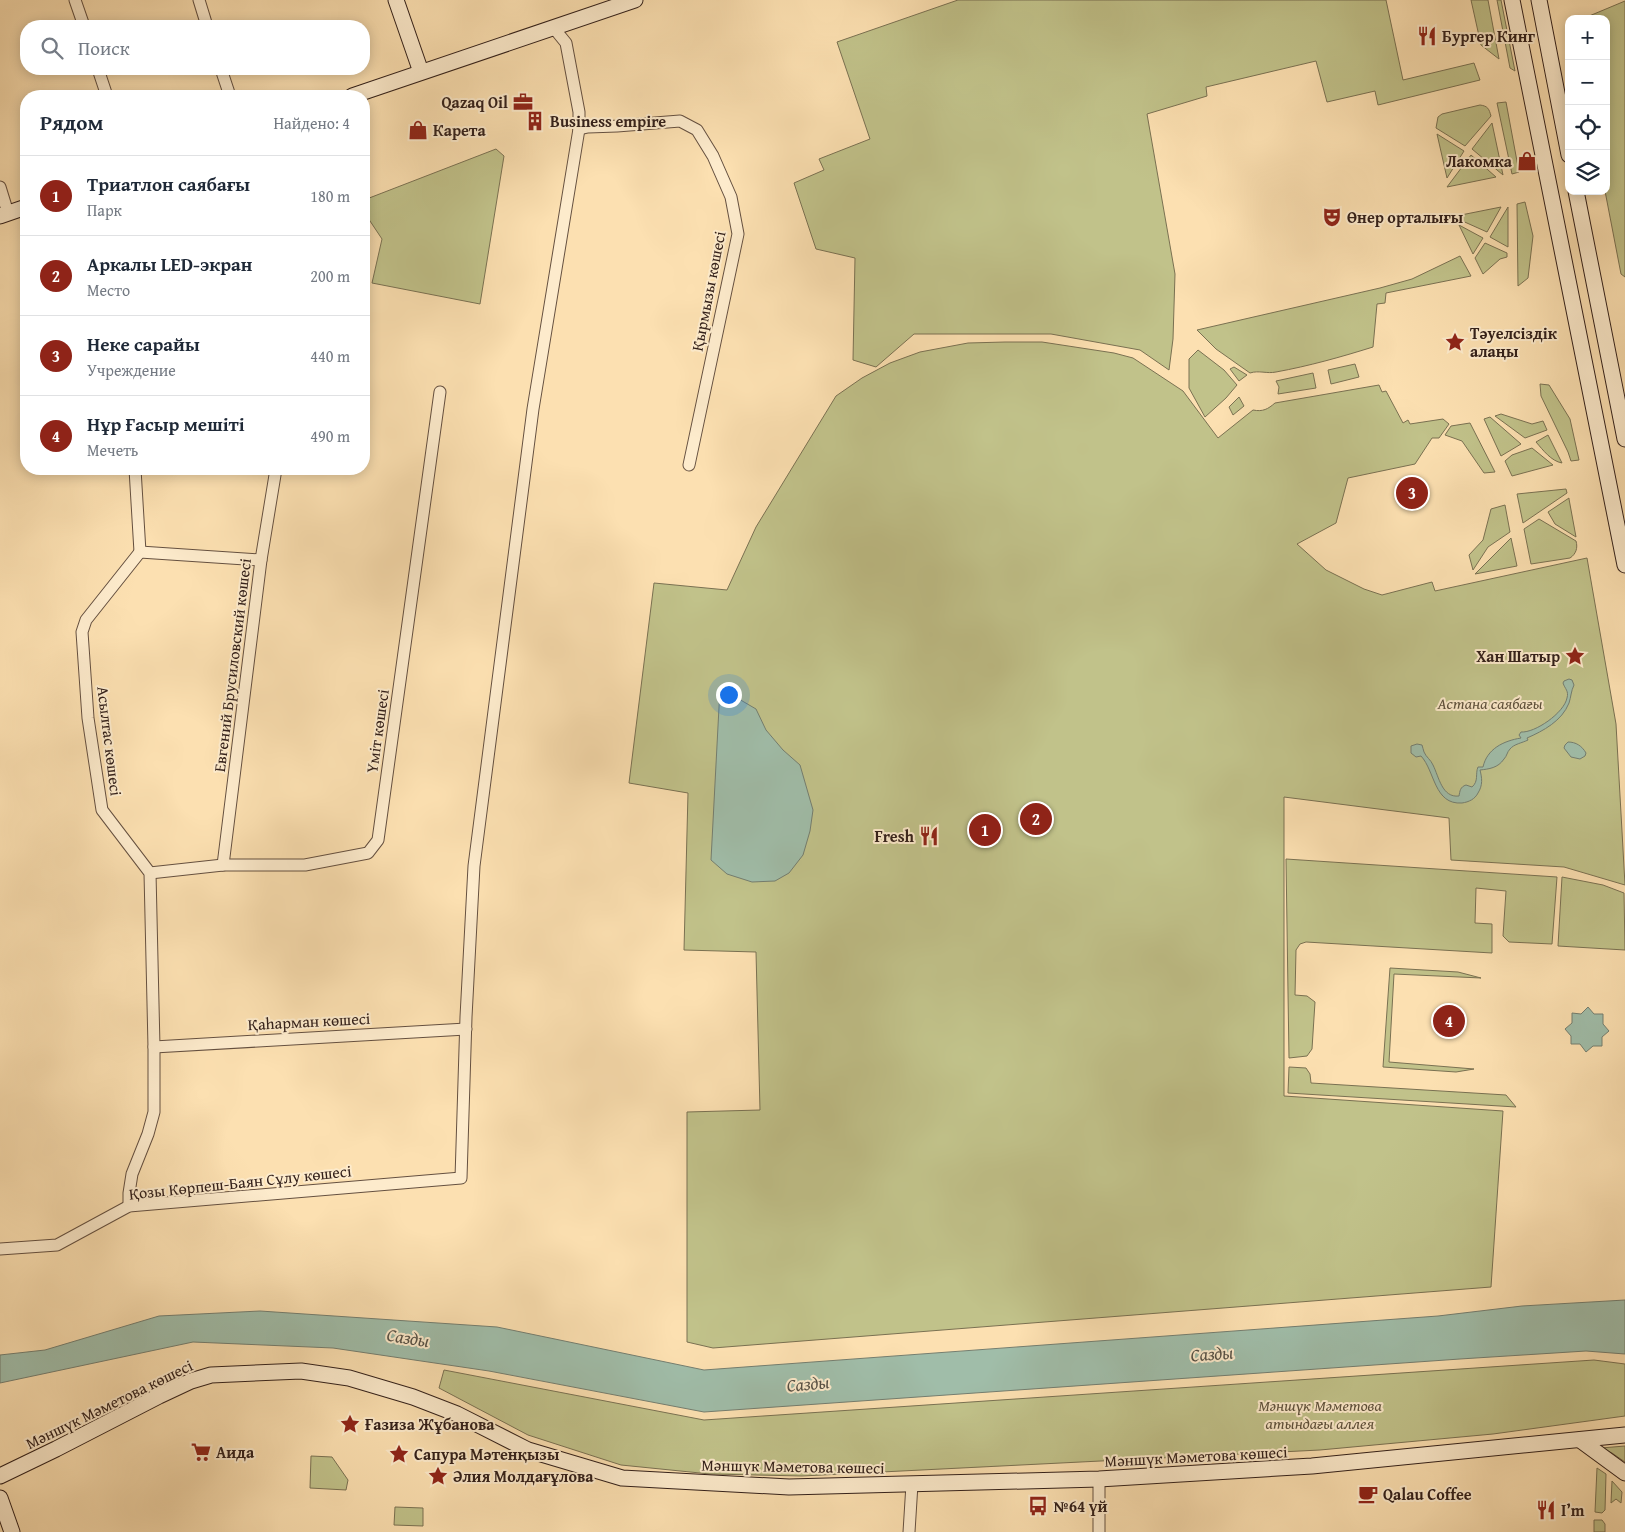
<!DOCTYPE html>
<html lang="ru">
<meta charset="utf-8">
<style>
:root{--surface:#fff;--page:#f2f2f3;--text:#1f2937;--muted:#747a83;--line:#e0e1e3;--accent:#8f2418}
body{margin:0;font-family:"Gentium Book Plus",serif;background:var(--page);color:var(--text)}
.controls{position:absolute;right:15px;top:15px;display:grid;overflow:hidden;border-radius:10px;box-shadow:0 2px 12px #0003}
.controls button{width:45px;height:45px;display:grid;place-items:center;padding:0;border:0;border-bottom:1px solid var(--line);background:var(--surface);color:var(--text);font:25px sans-serif}
.you{position:absolute;left:728px;top:694px;width:18px;height:18px;margin:-12px;border:4px solid #fff;border-radius:50%;background:#1a73e8;box-shadow:0 0 0 8px #1a73e833}
.badge{display:grid;place-items:center;width:32px;height:32px;border-radius:50%;background:var(--accent);color:#fff;font-size:16px;font-weight:700}
.pin{position:absolute;translate:-50% -50%;border:2px solid #fff;box-shadow:0 1px 5px #0006}
.list{margin:0;padding:0;list-style:none}
h2{display:flex;justify-content:space-between;align-items:center;height:65px;margin:0;padding:0 20px;font-size:21px}
h2 small{font-size:16px;font-weight:400;color:var(--muted)}
.list li{display:grid;grid-template-columns:32px 1fr auto;gap:15px;align-items:center;box-sizing:border-box;height:80px;padding:0 20px;border-top:1px solid var(--line)}
.list b{display:block;font-size:19px;white-space:nowrap}
.list p{margin:0;font-size:16px;white-space:nowrap;color:var(--muted)}
.list em{font-size:16px;font-style:normal;color:var(--muted)}
.icon{flex:none;width:28px;height:28px;fill:none;stroke:currentColor;stroke-width:2;stroke-linecap:round;stroke-linejoin:round}
.map{position:relative;flex:none;width:1625px;height:1532px;overflow:hidden}
.search{position:absolute;background:var(--surface);box-shadow:0 2px 12px #0003;left:20px;top:20px;width:350px;height:55px;display:flex;align-items:center;gap:12px;box-sizing:border-box;padding:0 18px;border-radius:20px;color:var(--muted);font-size:19px}
.panel{position:absolute;background:var(--surface);box-shadow:0 2px 12px #0003;left:20px;top:90px;width:350px;height:385px;border-radius:20px}
.map>svg:first-child{display:block}
.green{fill:#c1c28a;stroke:#7a7152}
.water{fill:#a0bda9;stroke:#747e70}
.lines{fill:none;stroke-linecap:round;stroke-linejoin:round}
.street-casing{stroke:#655040;stroke-width:13}
.secondary-casing{stroke:#33201a;stroke-width:17}
.street{stroke:#fdebcc;stroke-width:11}
.secondary{stroke:#fdebcc;stroke-width:15}
.labels{text-anchor:middle;stroke-width:4;stroke-linejoin:round;paint-order:stroke}
.poi-label{font-size:16px;font-weight:bold;fill:#33201a;stroke:#fdebcc;text-anchor:start}
.street-label{font-size:16px;fill:#33201a;stroke:#fdebcc}
.park-label{font-size:16px;font-style:italic;fill:#5e513c;stroke:#fdebcc}
.water-label{font-size:18px;font-style:italic;fill:#544f45;stroke:#fdebcc}
</style>
<div class="map">
<svg width="1625" height="1532" viewBox="0 0 1625 1532">
<rect width="100%" height="100%" fill="#fce0b1"/>
<filter id="stains"><feTurbulence type="fractalNoise" baseFrequency=".004" numOctaves="4"/><feColorMatrix values="0 0 0 0 .2 0 0 0 0 .09 0 0 0 0 .02 0 0 0 .5 -.17"/></filter>
<radialGradient id="worn" r=".72"><stop offset=".6" stop-color="#630" stop-opacity="0"/><stop offset="1" stop-color="#630" stop-opacity=".3"/></radialGradient>
<g class="green">
<polygon points="958,0 1386,0 1403,80 1474,63 1480,80 1378,105 1375,91 1327,102 1316,61 1206,87 1207,96 1147,114 1175,274 1173,339 1169,370 1140,350 1051,334 914,334 876,367 853,360 855,258 816,249 794,183 824,170 819,159 870,139 837,42"/>
<polygon points="1471,0 1488,0 1499,59 1481,45"/>
<polygon points="1497,0 1501,0 1515,71 1510,68"/>
<polygon points="1625,1 1625,277 1621,274 1605,191 1606,191 1606,19 1582,19"/>
<polygon points="1506,102 1519,172 1512,174 1497,103"/>
<path d="M 1480,105 C 1488,106 1489,109 1491,116 L 1465,146 L 1436,128 L 1438,117 L 1442,114 Z"/>
<polygon points="1492,123 1503,175 1472,149"/>
<polygon points="1437,134 1464,151 1447,178"/>
<polygon points="496,149 504,156 480,304 372,283 382,239 364,212 364,200"/>
<polygon points="1471,155 1496,177 1447,187"/>
<polygon points="1525,202 1533,236 1528,278 1518,286 1517,204"/>
<polygon points="1501,207 1487,232 1458,219 1456,216"/>
<polygon points="1508,207 1508,247 1490,237"/>
<polygon points="1459,225 1483,238 1473,254"/>
<polygon points="1485,243 1507,253 1507,257 1500,259 1483,274 1475,258"/>
<path d="M 1460,256 L 1471,276 L 1386,293 L 1385,303 L 1377,304 L 1373,347 C 1341,357 1309,366 1276,372 C 1267,374 1259,370 1250,373 L 1216,349 L 1197,330 L 1380,288 L 1412,279 Z"/>
<path d="M 1005,342 L 1042,342 L 1114,353 L 1133,358 L 1183,391 L 1218,438 L 1253,410 C 1263,412 1268,409 1275,403 L 1379,385 L 1382,392 L 1386,391 L 1403,423 L 1408,420 L 1410,424 L 1443,419 L 1449,424 L 1439,438 L 1432,438 L 1415,464 L 1348,478 L 1336,523 L 1297,544 L 1326,570 L 1364,589 L 1382,595 L 1432,582 L 1435,591 L 1587,558 L 1616,724 L 1625,885 L 1564,867 L 1451,860 L 1449,818 L 1284,797 L 1284,1096 L 1503,1111 L 1491,1287 L 713,1348 L 687,1342 L 687,1112 L 760,1110 L 756,952 L 684,950 L 688,793 L 629,783 L 654,583 L 727,590 L 756,527 L 836,396 L 862,378 L 890,363 L 920,352 L 968,343 Z"/>
<polygon points="1198,350 1224,370 1237,385 1226,398 1205,417 1189,388 1189,359"/>
<polygon points="1355,364 1359,377 1331,384 1328,370"/>
<polygon points="1234,367 1247,375 1239,381 1230,369"/>
<polygon points="1313,373 1316,388 1278,394 1279,387 1276,381"/>
<polygon points="1540,384 1549,385 1570,419 1579,460 1571,461 1568,452 1541,396"/>
<polygon points="1239,397 1244,406 1233,415 1229,407"/>
<polygon points="1501,414 1532,424 1543,421 1547,430 1525,438 1495,416"/>
<polygon points="1490,417 1521,444 1501,456 1484,419"/>
<polygon points="1470,423 1495,472 1484,473 1462,441 1445,435 1451,426"/>
<path d="M 1548,435 L 1562,463 C 1551,461 1543,450 1536,442 Z"/>
<polygon points="1532,448 1553,465 1512,476 1505,461 1512,455"/>
<polygon points="1566,489 1567,493 1523,523 1517,494"/>
<polygon points="1569,498 1569,499 1576,537 1555,524 1548,512"/>
<polygon points="1505,505 1510,532 1488,547 1473,570 1469,555 1483,540 1491,509"/>
<path d="M 1539,519 L 1576,541 C 1578,548 1576,554 1570,558 L 1531,564 L 1524,529 Z"/>
<polygon points="1511,538 1517,566 1475,574"/>
<polygon points="1286,859 1557,877 1552,944 1509,942 1503,936 1506,891 1476,888 1475,923 1492,924 1492,953 1306,942 1300,944 1296,950 1295,995 1307,996 1315,1002 1312,1049 1307,1056 1289,1058"/>
<polygon points="1562,877 1603,885 1624,893 1625,950 1558,946"/>
<polygon points="1390,968 1458,972 1481,978 1394,974 1389,1062 1474,1069 1456,1072 1383,1067"/>
<polygon points="1289,1067 1306,1068 1310,1074 1311,1083 1506,1095 1516,1107 1288,1093"/>
<polygon points="1594,1360 1625,1364 1625,1416 1493,1434 1320,1450 802,1476 710,1474 621,1465 528,1435 439,1388 444,1370 704,1420"/>
<polygon points="1625,1446 1625,1462 1612,1453 1601,1448"/>
<polygon points="311,1456 332,1457 348,1480 346,1490 310,1488"/>
<polygon points="1597,1468 1606,1474 1605,1510 1602,1513 1595,1512"/>
<polygon points="1612,1481 1622,1492 1621,1503 1616,1499 1611,1503"/>
<polygon points="395,1507 423,1508 423,1526 394,1525"/>
<polygon points="1594,1520 1602,1520 1605,1524 1605,1532 1594,1532"/>
</g>
<g class="water">
<path d="M 1569,679 L 1572,680 L 1574,685 C 1571,691 1571,697 1569,703 C 1562,721 1543,731 1527,738 L 1528,740 C 1522,743 1514,744 1510,749 C 1507,752 1507,756 1504,759 C 1498,768 1489,769 1480,770 C 1482,778 1483,785 1478,793 C 1475,799 1469,802 1462,803 C 1434,805 1435,771 1421,756 L 1416,757 L 1411,753 L 1411,746 L 1417,744 L 1422,745 C 1423,747 1423,750 1424,752 C 1426,757 1431,760 1433,765 C 1439,777 1442,798 1459,796 C 1460,791 1460,787 1466,785 L 1472,787 C 1479,781 1475,774 1478,767 L 1483,767 C 1487,749 1503,741 1521,738 L 1519,735 L 1521,732 C 1535,733 1564,713 1567,698 C 1569,691 1565,689 1563,683 L 1564,681 Z"/>
<polygon points="720,688 756,709 766,730 783,750 800,765 813,810 810,831 803,855 789,873 775,881 752,882 727,874 711,860"/>
<path d="M 1568,742 C 1576,742 1582,746 1586,753 L 1585,756 L 1580,759 L 1571,757 L 1564,748 L 1565,745 Z"/>
<polygon points="1588,1007 1594,1014 1603,1014 1603,1024 1609,1031 1602,1037 1602,1046 1593,1046 1586,1052 1580,1044 1571,1044 1571,1036 1565,1029 1572,1023 1572,1013 1581,1014"/>
<polygon points="1625,1300 1625,1354 1586,1351 1460,1359 704,1412 489,1371 333,1348 193,1342 0,1383 0,1355 45,1350 159,1316 260,1311 497,1327 704,1370 1438,1316 1522,1306"/>
</g>
<g class="lines">
<defs>
<g id="street">
<polyline points="75,0 84,26"/>
<polyline points="199,0 207,26"/>
<polyline points="98,69 107,96"/>
<polyline points="221,69 230,96"/>
<polyline points="579,129 588,127 617,126 680,121 697,130 713,156 731,197 738,234 689,465"/>
<polyline points="0,187 8,213"/>
<polyline points="135,469 140,552"/>
<polyline points="140,552 261,560"/>
<polyline points="223,865 261,560 276,469"/>
<polyline points="150,873 223,865 305,865 368,853 378,840 440,392"/>
<polyline points="154,1047 466,1029"/>
<polyline points="129,1206 129,1193 132,1174 148,1134 154,1112 154,1047 150,873 102,810 88,718 82,632 86,620 140,552"/>
<polyline points="0,1249 57,1245 129,1206 461,1178 466,1017 474,866 533,409 579,129 579,112 566,43 553,27"/>
<polyline points="909,1532 912,1484"/>
<polyline points="1099,1532 1099,1479"/>
</g>
<g id="secondary">
<polyline points="396,0 421,72"/>
<polyline points="1512,0 1625,565"/>
<polyline points="1539,0 1569,155"/>
<polyline points="352,96 635,0"/>
<polyline points="1576,191 1625,439"/>
<polyline points="0,216 26,207"/>
<polyline points="1580,1440 1625,1473"/>
<polyline points="0,1476 56,1449 159,1396 191,1381 211,1375 301,1371 349,1378 413,1397 457,1414 528,1450 622,1478 789,1487 1099,1479 1312,1466 1625,1435"/>
<polyline points="0,1498 12,1532"/>
</g>
</defs>
<use href="#street" class="street-casing"/>
<use href="#secondary" class="secondary-casing"/>
<use href="#street" class="street"/>
<use href="#secondary" class="secondary"/>
</g>
<defs>
<symbol id="restaurant-bare" viewBox="-9 -9 18 18"><path d="M-5-6h1v4h1v-4h1v4h1v-4h1v5L-1.5 .5V6h-2V.5L-5-1ZM5-6V6H3V1.5H1.5Q1.5-4 5-6Z" fill="#8f2418" stroke="#fdebcc" stroke-width="2.5" paint-order="stroke"/></symbol>
<symbol id="office-bare" viewBox="-9 -9 18 18"><path d="M-6-3h4V-5.5h4V-3h4V5H-6ZM-1-4.5V-3h2v-1.5ZM-6 0V1H6V0Z" fill="#8f2418" stroke="#fdebcc" stroke-width="2.5" paint-order="stroke"/></symbol>
<symbol id="building-bare" viewBox="-9 -9 18 18"><path d="M-4-6H4V6H1V3H-1V6H-4ZM-2.5-4.3h1.7v1.8h-1.7ZM.8-4.3h1.7v1.8H.8ZM-2.5-1h1.7V.8h-1.7ZM.8-1h1.7V.8H.8Z" fill="#8f2418" stroke="#fdebcc" stroke-width="2.5" paint-order="stroke"/></symbol>
<symbol id="shop-bare" viewBox="-9 -9 18 18"><path d="M-5-2.5h2.3a2.7 3.5 0 0 1 5.4 0H5L5.5 6h-11ZM-1.5-2.5h3a1.5 2.3 0 0 0-3 0Z" fill="#8f2418" stroke="#fdebcc" stroke-width="2.5" paint-order="stroke"/></symbol>
<symbol id="theatre-bare" viewBox="-9 -9 18 18"><path d="M-5-5.5Q0-4 5-5.5V0Q5 5 0 6Q-5 5-5 0ZM-3.3-2.5H-1v1.5H-3.3ZM1-2.5H3.3v1.5H1ZM-2.8 1Q0 5.5 2.8 1Z" fill="#8f2418" stroke="#fdebcc" stroke-width="2.5" paint-order="stroke"/></symbol>
<symbol id="sight-bare" viewBox="-9 -9 18 18"><path d="M0-6L1.8-2.2L6-1.7L2.9 1.2L3.7 5.4L0 3.3L-3.7 5.4L-2.9 1.2L-6-1.7L-1.8-2.2Z" fill="#8f2418" stroke="#fdebcc" stroke-width="2.5" paint-order="stroke"/></symbol>
<symbol id="supermarket-bare" viewBox="-9 -9 18 18"><path d="M-6-5.5h2.5l.6 2H6L4.5 2H-2.5L-4.4-4H-6ZM-1.5 3.2a1.3 1.3 0 1 0 .1 0ZM3 3.2a1.3 1.3 0 1 0 .1 0Z" fill="#8f2418" stroke="#fdebcc" stroke-width="2.5" paint-order="stroke"/></symbol>
<symbol id="cafe-bare" viewBox="-9 -9 18 18"><path d="M-5.5-4.5H6V0H3Q3 3.5 0 3.5H-2.5Q-5.5 3.5-5.5 0ZM3-3.2v2h1.7v-2ZM-6 4.5H4V6H-6Z" fill="#8f2418" stroke="#fdebcc" stroke-width="2.5" paint-order="stroke"/></symbol>
<symbol id="bus-bare" viewBox="-9 -9 18 18"><path d="M-5-6H5V4H4V6H2V4H-2V6H-4V4H-5ZM-3.5-4V0h7V-4ZM-3.5 1.2v1.5H-2V1.2ZM2 1.2v1.5H3.5V1.2Z" fill="#8f2418" stroke="#fdebcc" stroke-width="2.5" paint-order="stroke"/></symbol>
</defs>
<g fill-rule="evenodd">
<use href="#restaurant-bare" x="1413" y="22" width="28" height="28"/>
<use href="#office-bare" x="509" y="88" width="28" height="28"/>
<use href="#building-bare" x="521" y="107" width="28" height="28"/>
<use href="#shop-bare" x="404" y="116" width="28" height="28"/>
<use href="#shop-bare" x="1513" y="147" width="28" height="28"/>
<use href="#theatre-bare" x="1318" y="203" width="28" height="28"/>
<use href="#sight-bare" x="1441" y="328" width="28" height="28"/>
<use href="#sight-bare" x="1561" y="642" width="28" height="28"/>
<use href="#restaurant-bare" x="915" y="822" width="28" height="28"/>
<use href="#sight-bare" x="336" y="1410" width="28" height="28"/>
<use href="#supermarket-bare" x="187" y="1438" width="28" height="28"/>
<use href="#sight-bare" x="385" y="1440" width="28" height="28"/>
<use href="#sight-bare" x="424" y="1462" width="28" height="28"/>
<use href="#cafe-bare" x="1354" y="1480" width="28" height="28"/>
<use href="#bus-bare" x="1024" y="1492" width="28" height="28"/>
<use href="#restaurant-bare" x="1532" y="1496" width="28" height="28"/>
</g>
<g class="labels">
<g class="poi-label">
<text x="1442" y="42">Бургер Кинг</text>
<text x="508" y="108" text-anchor="end">Qazaq Oil</text>
<text x="550" y="127">Business empire</text>
<text x="433" y="136">Карета</text>
<text x="1512" y="167" text-anchor="end">Лакомка</text>
<text x="1347" y="223">Өнер орталығы</text>
<text x="1470" y="339">Тәуелсіздік<tspan x="1470" dy="18">алаңы</tspan></text>
<text x="1560" y="662" text-anchor="end">Хан Шатыр</text>
<text x="914" y="842" text-anchor="end">Fresh</text>
<text x="365" y="1430">Ғазиза Жұбанова</text>
<text x="216" y="1458">Аида</text>
<text x="414" y="1460">Сапура Мәтенқызы</text>
<text x="453" y="1482">Әлия Молдағұлова</text>
<text x="1383" y="1500">Qalau Coffee</text>
<text x="1053" y="1512">№64 үй</text>
<text x="1561" y="1516">I’m</text>
</g>
<g class="street-label">
<text transform="translate(708 291) rotate(-79)" y="6">Қырмызы көшесі</text>
<text transform="translate(232 665) rotate(-83)" y="6">Евгений Брусиловский көшесі</text>
<text transform="translate(377 731) rotate(-82)" y="6">Үміт көшесі</text>
<text transform="translate(110 741) rotate(83)" y="6">Асылтас көшесі</text>
<text transform="translate(309 1021) rotate(-3)" y="6">Қаһарман көшесі</text>
<text transform="translate(240 1182) rotate(-6)" y="6">Қозы Көрпеш-Баян Сұлу көшесі</text>
<text transform="translate(109 1404) rotate(-26)" y="6">Мәншүк Мәметова көшесі</text>
<text transform="translate(1196 1456) rotate(-3)" y="6">Мәншүк Мәметова көшесі</text>
<text transform="translate(793 1466) rotate(1)" y="6">Мәншүк Мәметова көшесі</text>
</g>
<g class="park-label">
<text x="1490" y="709">Астана саябағы</text>
<text x="1320" y="1411">Мәншүк Мәметова<tspan x="1320" dy="18">атындағы аллея</tspan></text>
</g>
<g class="water-label">
<text transform="translate(408 1338) rotate(9)" y="6">Сазды</text>
<text transform="translate(1212 1354) rotate(-4)" y="6">Сазды</text>
<text transform="translate(808 1384) rotate(-5)" y="6">Сазды</text>
</g>
</g>
<rect width="100%" height="100%" filter="url(#stains)"/>
<rect width="100%" height="100%" fill="url(#worn)"/>
</svg>
<div class="controls">
<button>+</button>
<button>−</button>
<button><svg class="icon" aria-label="locate" viewBox="0 0 24 24"><circle cx="12" cy="12" r="6"/><path d="M12 2v4M12 18v4M2 12h4M18 12h4"/></svg></button>
<button><svg class="icon" aria-label="layers" viewBox="0 0 24 24"><path d="M12 4l9 5-9 5-9-5zM3 14l9 5 9-5"/></svg></button>
</div>
<div class="you"></div>
<div class="pin badge" style="left:985px;top:830px">1</div>
<div class="pin badge" style="left:1036px;top:819px">2</div>
<div class="pin badge" style="left:1412px;top:493px">3</div>
<div class="pin badge" style="left:1449px;top:1021px">4</div>
<div class="search"><svg class="icon" aria-label="search" viewBox="0 0 24 24"><circle cx="10" cy="10" r="6"/><path d="M15 15l6 6"/></svg>Поиск</div>
<section class="panel">
<h2>Рядом<small>Найдено: 4</small></h2>
<ul class="list">
<li><span class="badge">1</span><div><b>Триатлон саябағы</b><p>Парк</p></div><em>180 m</em></li>
<li><span class="badge">2</span><div><b>Аркалы LED-экран</b><p>Место</p></div><em>200 m</em></li>
<li><span class="badge">3</span><div><b>Неке сарайы</b><p>Учреждение</p></div><em>440 m</em></li>
<li><span class="badge">4</span><div><b>Нұр Ғасыр мешіті</b><p>Мечеть</p></div><em>490 m</em></li>
</ul>
</section>
</div>
